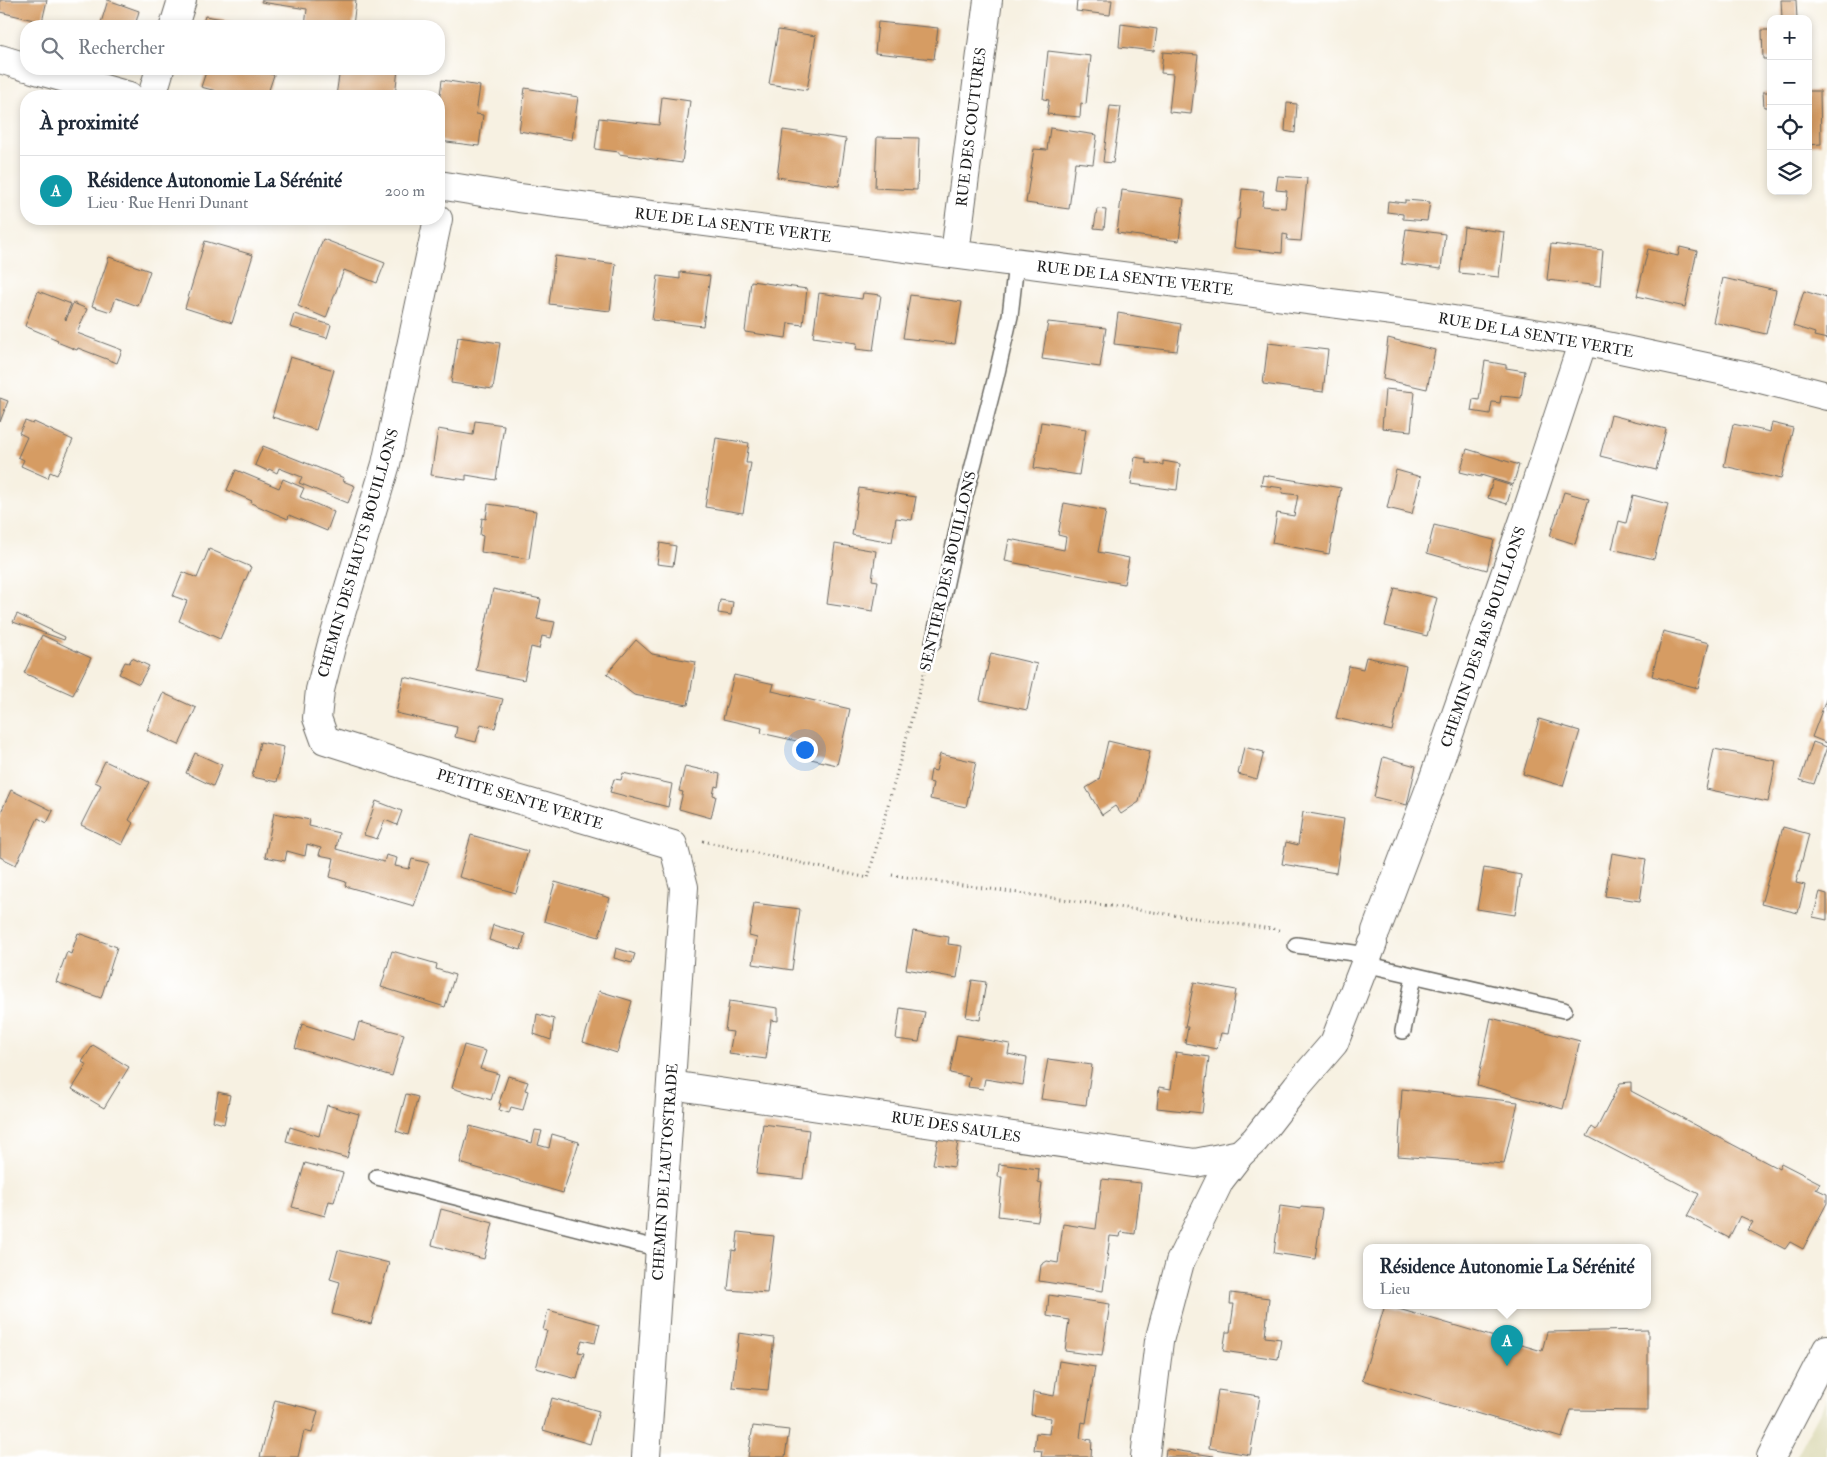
<!DOCTYPE html>
<html lang="fr">
<meta charset="utf-8">
<style>
:root{--surface:#fff;--page:#f6f6f7;--text:#1f2937;--muted:#747a83;--line:#e0e1e3;--accent:#0f766e}
body{margin:0;font-family:"IM FELL Double Pica",serif;background:var(--page);color:var(--text)}
.controls{position:absolute;right:15px;top:15px;display:grid;overflow:hidden;border-radius:10px;box-shadow:0 2px 8px #0003}
.controls button{width:45px;height:45px;display:grid;place-items:center;padding:0;border:0;border-bottom:1px solid var(--line);background:var(--surface);color:var(--text);font:25px sans-serif}
.you{position:absolute;left:804px;top:749px;width:18px;height:18px;margin:-12px;border:4px solid #fff;border-radius:50%;background:#1a73e8;box-shadow:0 0 0 8px #1a73e833}
.badge{display:grid;place-items:center;width:32px;height:32px;border-radius:50%;background:var(--accent);color:#fff;font-size:16px;font-weight:700}
.pin{position:absolute;translate:-50% -41px;filter:drop-shadow(0 1px 2px #0008)}
.pin::after{content:'';position:absolute;top:26px;width:18px;height:15px;background:inherit;clip-path:polygon(0 0,100% 0,50% 100%)}
.popup{position:absolute;left:1363px;top:1244px;width:288px;height:65px;box-sizing:border-box;display:grid;place-content:center;border-radius:10px;background:var(--surface);filter:drop-shadow(0 1px 4px #0005);font-size:16px;white-space:nowrap;color:var(--muted)}
.popup b{font-size:19px;color:var(--text)}
.popup::after{content:'';position:absolute;left:50%;top:100%;margin-left:-10px;border:10px solid transparent;border-top-color:var(--surface)}
.list{margin:0;padding:0;list-style:none}
h2{display:flex;justify-content:space-between;align-items:center;height:65px;margin:0;padding:0 20px;font-size:21px}
h2 small{font-size:16px;font-weight:400;color:var(--muted)}
.list li{display:grid;grid-template-columns:32px 1fr auto;gap:15px;align-items:center;box-sizing:border-box;height:70px;padding:0 20px;border-top:1px solid var(--line)}
.list b{display:block;font-size:19px;white-space:nowrap}
.list p{margin:0;font-size:16px;white-space:nowrap;color:var(--muted)}
.list em{font-size:16px;font-style:normal;color:var(--muted)}
.icon{flex:none;width:28px;height:28px;fill:none;stroke:currentColor;stroke-width:2;stroke-linecap:round;stroke-linejoin:round}
.map{position:relative;flex:none;width:1827px;height:1457px;overflow:hidden}
.search{position:absolute;background:var(--surface);box-shadow:0 2px 8px #0003;left:20px;top:20px;width:425px;height:55px;display:flex;align-items:center;gap:12px;box-sizing:border-box;padding:0 18px;border-radius:20px;color:var(--muted);font-size:19px}
.panel{position:absolute;background:var(--surface);box-shadow:0 2px 8px #0003;left:20px;top:90px;width:425px;height:135px;border-radius:20px}
.map>svg:first-child{display:block}
.built{fill:#dfddbb}
.building{fill:#d69c63}
.lines{fill:none;stroke-linecap:round;stroke-linejoin:round}
.service-casing{stroke:#696761;stroke-width:18}
.minor-casing{stroke:#696761;stroke-width:30}
.path{stroke:#696761;stroke-width:3;stroke-dasharray:1 4;stroke-linecap:butt}
.service{stroke:#fff;stroke-width:15}
.minor{stroke:#fff;stroke-width:28}
.labels{text-anchor:middle;stroke-width:5;stroke-linejoin:round;paint-order:stroke}
.street-label{font-size:15px;fill:#1c1c1c;stroke:#fff}
</style>
<div class="map">
<svg width="1827" height="1457" viewBox="0 0 1827 1457">
<rect width="100%" height="100%" fill="#fff"/>
<filter id="ink" filterUnits="userSpaceOnUse"><feTurbulence type="fractalNoise" baseFrequency=".02" numOctaves="2"/><feDisplacementMap in="SourceGraphic" scale="10" xChannelSelector="R" yChannelSelector="G"/><feConvolveMatrix kernelMatrix="1 2 1 2 8 2 1 2 1" color-interpolation-filters="sRGB"/></filter>
<filter id="wash" filterUnits="userSpaceOnUse"><feTurbulence type="fractalNoise" baseFrequency=".0096" numOctaves="4" result="noise"/><feDisplacementMap in="SourceGraphic" scale="20" xChannelSelector="R" yChannelSelector="G"/><feGaussianBlur stdDeviation="1.12" result="paint"/><feColorMatrix in="noise" values="0 0 0 0 0 0 0 0 0 0 0 0 0 0 0 0 0 1.4 0 .05"/><feComposite in="paint" operator="in"/></filter>
<g filter="url(#wash)">
<rect width="100%" height="100%" fill="#f7f1e2"/>
<polygon class="built" points="1827,1398 1827,1457 1796,1457"/>
<g id="blocks">
<g class="building">
<polygon points="0,0 47,0 42,22 0,12"/>
<polygon points="108,0 139,11 135,26 100,26"/>
<polygon points="262,0 356,0 353,26 305,26 307,9 261,2"/>
<polygon points="1077,0 1112,0 1110,15 1076,11"/>
<polygon points="1781,0 1796,0 1797,19 1782,19"/>
<polygon points="205,16 235,21 234,26 202,26"/>
<polygon points="878,22 938,28 934,59 875,53"/>
<polygon points="1121,24 1157,29 1154,51 1119,47"/>
<polygon points="778,30 816,36 807,90 769,84"/>
<polygon points="1762,30 1771,30 1771,59 1763,59"/>
<polygon points="1048,51 1091,56 1086,104 1081,103 1080,117 1047,114 1049,100 1043,99"/>
<polygon points="1163,52 1198,55 1191,114 1169,112 1173,74 1161,73"/>
<polygon points="207,69 254,69 274,75 267,96 251,96 236,92 235,96 215,96 216,91 201,87"/>
<polygon points="340,69 398,69 395,96 336,96"/>
<polygon points="442,80 480,86 476,114 483,115 479,146 439,141 439,102"/>
<polygon points="525,88 578,97 572,140 519,131"/>
<polygon points="1808,91 1820,91 1821,144 1808,145"/>
<polygon points="1763,92 1771,92 1771,107 1764,107"/>
<polygon points="662,97 690,101 682,163 619,154 619,152 595,149 599,118 659,125"/>
<polygon points="1287,103 1297,104 1295,133 1285,131"/>
<polygon points="1110,106 1121,107 1113,163 1103,162"/>
<polygon points="1050,128 1097,135 1093,164 1075,162 1069,209 1026,203 1034,149 1047,150"/>
<polygon points="783,130 846,139 839,186 777,177"/>
<polygon points="877,137 919,138 917,190 875,188"/>
<polygon points="1278,176 1307,178 1301,241 1287,240 1288,235 1283,234 1282,253 1236,248 1234,247 1237,219 1239,219 1242,189 1264,191 1262,206 1285,208 1287,191 1276,190"/>
<polygon points="1122,190 1184,199 1179,241 1117,233"/>
<polygon points="1405,200 1430,202 1427,221 1403,219 1403,214 1387,212 1388,201 1405,203"/>
<polygon points="1097,209 1106,210 1104,229 1094,228"/>
<polygon points="1464,227 1504,232 1499,277 1459,273"/>
<polygon points="1406,229 1445,234 1441,269 1401,264"/>
<polygon points="323,239 385,263 377,283 344,270 326,318 298,306"/>
<polygon points="205,241 253,255 232,323 185,308"/>
<polygon points="1551,244 1603,250 1600,286 1547,280"/>
<polygon points="1680,247 1697,251 1685,307 1637,296 1648,249 1678,256"/>
<polygon points="555,256 616,264 610,311 549,304"/>
<polygon points="109,257 150,271 138,306 116,298 111,312 92,306"/>
<polygon points="680,272 710,276 703,326 652,320 658,276 680,279"/>
<polygon points="1723,278 1776,290 1766,334 1713,322"/>
<polygon points="751,281 807,289 803,325 788,323 786,338 745,332"/>
<polygon points="38,291 71,304 65,319 66,320 73,303 87,309 77,333 122,350 117,363 78,348 77,350 57,342 58,340 25,326"/>
<polygon points="1804,291 1827,298 1827,339 1814,336 1815,333 1793,326"/>
<polygon points="819,293 862,299 863,293 881,295 873,351 856,349 857,343 813,337"/>
<polygon points="910,295 962,302 955,344 903,338"/>
<polygon points="1118,313 1181,324 1177,351 1114,344"/>
<polygon points="294,314 331,325 327,338 290,327"/>
<polygon points="1048,322 1106,328 1100,367 1042,359"/>
<polygon points="458,337 500,343 493,389 451,383"/>
<polygon points="1388,338 1435,350 1427,389 1383,379"/>
<polygon points="1268,343 1328,350 1323,392 1263,384"/>
<polygon points="290,357 334,370 316,430 272,417"/>
<polygon points="1485,361 1506,365 1506,368 1525,371 1521,398 1501,396 1500,403 1492,402 1490,414 1471,411 1473,399 1479,400"/>
<polygon points="1385,389 1415,392 1411,431 1382,428"/>
<polygon points="0,398 8,401 0,422"/>
<polygon points="1611,415 1666,429 1656,470 1600,456"/>
<polygon points="25,421 33,424 34,422 73,440 57,475 50,472 48,478 21,466 24,460 18,457 27,437 19,433"/>
<polygon points="475,421 504,425 496,480 466,475 466,480 431,475 438,429 473,435"/>
<polygon points="1041,422 1086,429 1079,475 1034,468"/>
<polygon points="1772,423 1793,428 1781,479 1724,466 1733,424 1770,432"/>
<polygon points="716,438 749,443 746,463 751,463 743,513 705,507"/>
<polygon points="263,446 344,478 343,481 355,486 348,503 299,483 302,477 279,468 277,473 269,469 268,471 255,465"/>
<polygon points="1467,449 1519,465 1513,485 1481,475 1481,477 1460,472"/>
<polygon points="1135,457 1146,459 1146,463 1163,465 1163,461 1180,464 1177,490 1131,484"/>
<polygon points="236,470 279,488 283,479 304,488 300,497 334,512 327,531 289,515 288,519 251,503 252,501 227,490"/>
<polygon points="1396,470 1421,477 1412,514 1387,508"/>
<polygon points="1263,475 1341,488 1329,554 1272,543 1277,513 1294,516 1298,495 1282,493 1283,488 1261,485"/>
<polygon points="1493,480 1512,486 1507,504 1488,498"/>
<polygon points="859,488 916,497 912,520 896,518 892,542 852,535"/>
<polygon points="1564,492 1589,499 1575,544 1550,536"/>
<polygon points="1633,495 1668,504 1654,559 1612,549 1619,521 1626,523"/>
<polygon points="1064,503 1106,511 1098,552 1129,558 1124,584 1005,561 1009,539 1064,550 1066,537 1058,535"/>
<polygon points="488,504 536,511 529,559 481,552 483,536 480,535 482,518 486,519"/>
<polygon points="1434,525 1494,540 1487,570 1427,553"/>
<polygon points="660,543 676,546 673,566 657,564"/>
<polygon points="835,544 876,551 872,580 878,581 873,611 827,604"/>
<polygon points="209,549 251,567 220,639 179,621 187,601 173,596 183,572 197,578"/>
<polygon points="1395,588 1437,598 1427,636 1385,626"/>
<polygon points="493,589 541,599 537,619 555,622 551,638 542,636 539,649 531,647 524,680 476,670"/>
<polygon points="720,600 733,602 731,615 718,613"/>
<polygon points="17,614 65,637 64,640 13,622"/>
<polygon points="1663,631 1709,643 1698,688 1652,676"/>
<polygon points="42,635 91,658 73,695 24,673"/>
<polygon points="636,640 652,654 696,662 688,705 634,695 607,674"/>
<polygon points="991,653 1037,664 1027,710 980,700"/>
<polygon points="1366,657 1406,666 1392,731 1336,718 1349,666 1363,669"/>
<polygon points="132,658 149,666 139,684 119,674 125,662 129,663"/>
<polygon points="734,675 774,684 772,691 850,709 837,765 811,759 814,745 809,744 810,742 801,739 801,742 761,733 762,728 723,719"/>
<polygon points="404,677 503,699 495,728 481,724 476,742 455,737 457,727 396,713"/>
<polygon points="163,693 196,708 179,745 147,730"/>
<polygon points="1827,697 1827,743 1812,737"/>
<polygon points="1539,719 1580,731 1563,786 1523,774"/>
<polygon points="1108,741 1150,751 1139,802 1121,814 1115,806 1102,815 1086,788 1099,780"/>
<polygon points="260,742 284,747 277,782 252,777"/>
<polygon points="1813,742 1827,747 1814,784 1800,780"/>
<polygon points="1244,747 1264,752 1257,779 1238,774"/>
<polygon points="1714,749 1776,761 1768,802 1706,789"/>
<polygon points="195,753 222,765 213,786 186,773"/>
<polygon points="940,754 976,762 966,807 930,799 933,783 929,782 931,770 936,771"/>
<polygon points="1383,757 1416,766 1407,805 1374,797"/>
<polygon points="105,761 149,782 129,820 133,823 122,845 81,825 101,785 95,782"/>
<polygon points="685,766 720,774 718,787 715,786 713,795 716,796 711,818 679,809 683,792 679,791"/>
<polygon points="623,773 672,784 668,807 610,792 614,779 621,780"/>
<polygon points="11,790 53,811 47,823 38,818 16,865 0,857 0,814"/>
<polygon points="376,801 402,811 397,825 385,820 377,839 364,835"/>
<polygon points="1303,812 1344,819 1336,873 1282,864 1286,842 1298,845"/>
<polygon points="274,813 310,820 309,826 339,833 336,849 384,862 386,855 397,858 395,866 409,869 412,859 429,863 414,906 345,886 346,882 330,877 334,858 319,855 321,848 307,844 305,856 287,851 285,861 265,857"/>
<polygon points="1783,827 1809,834 1796,883 1805,885 1798,913 1761,904"/>
<polygon points="471,835 528,851 516,893 459,877"/>
<polygon points="1612,853 1646,859 1640,901 1605,896"/>
<polygon points="1484,868 1521,875 1515,915 1477,909"/>
<polygon points="555,882 610,898 599,937 544,921"/>
<polygon points="1820,892 1827,894 1827,920 1813,917"/>
<polygon points="754,903 800,909 792,970 753,964 757,938 749,936"/>
<polygon points="493,925 525,934 521,950 489,940"/>
<polygon points="913,931 949,937 948,944 962,946 957,978 906,969"/>
<polygon points="78,933 117,947 101,998 56,982 67,952 71,954"/>
<polygon points="616,948 635,954 632,963 614,958"/>
<polygon points="392,951 437,964 436,969 455,975 445,1007 381,987"/>
<polygon points="972,980 986,982 980,1020 966,1017"/>
<polygon points="1194,982 1236,990 1228,1034 1221,1033 1217,1049 1185,1043 1188,1027 1185,1027"/>
<polygon points="599,991 632,1001 617,1053 583,1042"/>
<polygon points="729,1001 778,1008 778,1021 771,1020 766,1059 729,1054 733,1032 725,1031"/>
<polygon points="900,1008 925,1012 919,1042 896,1039"/>
<polygon points="537,1014 554,1019 551,1040 534,1034"/>
<polygon points="1491,1018 1580,1041 1563,1109 1477,1085"/>
<polygon points="359,1022 404,1034 392,1076 295,1048 302,1024 354,1040"/>
<polygon points="957,1035 1010,1044 1008,1054 1027,1058 1023,1085 985,1079 983,1089 968,1087 970,1077 950,1073"/>
<polygon points="93,1045 129,1067 104,1108 72,1089 87,1065 82,1062"/>
<polygon points="464,1045 486,1051 480,1069 499,1074 491,1100 452,1088"/>
<polygon points="1176,1052 1209,1057 1202,1113 1157,1108 1159,1087 1171,1089"/>
<polygon points="1048,1059 1092,1065 1086,1105 1041,1099"/>
<polygon points="508,1076 528,1082 525,1090 528,1091 523,1110 511,1107 509,1113 499,1110 501,1104 499,1103"/>
<polygon points="1631,1082 1631,1091 1779,1169 1781,1163 1820,1183 1816,1189 1827,1194 1827,1203 1803,1249 1790,1242 1785,1249 1748,1230 1753,1222 1740,1216 1729,1238 1687,1216 1699,1194 1587,1136 1592,1127 1596,1130 1620,1083"/>
<polygon points="1402,1089 1518,1102 1504,1164 1398,1156"/>
<polygon points="218,1092 230,1095 224,1124 213,1121"/>
<polygon points="406,1094 418,1097 408,1135 396,1131"/>
<polygon points="327,1105 359,1114 347,1158 286,1141 290,1127 319,1136"/>
<polygon points="763,1124 809,1130 803,1179 756,1174"/>
<polygon points="470,1126 532,1143 535,1130 542,1131 538,1145 549,1148 552,1134 579,1142 563,1193 460,1163"/>
<polygon points="939,1133 959,1136 954,1167 933,1164"/>
<polygon points="305,1163 343,1173 334,1202 329,1201 325,1216 292,1207"/>
<polygon points="999,1164 1039,1169 1038,1182 1042,1183 1038,1221 998,1216 1002,1177 998,1177"/>
<polygon points="1102,1179 1141,1183 1135,1234 1121,1232 1120,1237 1110,1236 1103,1291 1039,1281 1041,1265 1047,1261 1058,1263 1063,1224 1096,1229"/>
<polygon points="1280,1206 1301,1209 1301,1207 1322,1209 1315,1259 1274,1253"/>
<polygon points="441,1209 493,1223 484,1259 432,1245"/>
<polygon points="738,1232 774,1236 767,1293 728,1290 732,1250 736,1251"/>
<polygon points="338,1250 389,1263 371,1324 332,1314 340,1282 330,1279"/>
<polygon points="1231,1293 1269,1298 1265,1337 1281,1339 1278,1359 1223,1351 1226,1332 1230,1332 1234,1304 1230,1304"/>
<polygon points="1049,1295 1110,1304 1102,1356 1065,1351 1069,1320 1047,1316"/>
<polygon points="1385,1305 1542,1351 1547,1332 1648,1330 1648,1411 1571,1410 1562,1438 1362,1380"/>
<polygon points="548,1310 600,1324 595,1343 582,1340 578,1352 584,1353 577,1379 536,1368 547,1331 543,1330"/>
<polygon points="739,1333 774,1338 768,1390 732,1387"/>
<polygon points="1059,1361 1095,1367 1086,1423 1082,1422 1080,1438 1092,1440 1091,1457 1041,1457 1042,1451 1034,1450 1036,1433 1049,1434 1051,1418 1031,1415 1033,1392 1054,1396"/>
<polygon points="1218,1390 1260,1396 1250,1455 1209,1448"/>
<polygon points="552,1398 599,1411 590,1444 543,1430"/>
<polygon points="275,1400 318,1411 312,1433 304,1431 298,1457 260,1457"/>
<polygon points="753,1426 789,1430 785,1457 748,1457"/>
<polygon points="1166,1449 1214,1456 1214,1457 1165,1457"/>
</g>
</g>
</g>
<g filter="url(#ink)">
<use href="#blocks" fill-opacity="0" stroke="#696761" stroke-width="1"/>
<g class="lines">
<defs>
<g id="service">
<polyline points="933,643 961,512 996,377 1010,316 1016,263"/>
<polyline points="1296,945 1368,955"/>
<polyline points="1365,964 1564,1010"/>
<polyline points="1403,1031 1414,976"/>
<polyline points="377,1177 660,1249"/>
</g>
<g id="minor">
<polyline points="174,26 182,0"/>
<polyline points="0,59 26,67"/>
<polyline points="33,69 129,96"/>
<polyline points="152,96 160,69"/>
<polyline points="439,185 519,198 1416,314 1583,341 1753,377 1827,396"/>
<polyline points="438,219 386,464 331,647 320,690 317,718 325,740 459,782 673,845 684,887 646,1457"/>
<polyline points="955,253 988,0"/>
<polyline points="1376,931 1433,780 1527,511 1583,341"/>
<polyline points="671,1085 1195,1163 1240,1154"/>
<polyline points="1145,1457 1159,1341 1180,1262 1220,1180 1240,1154 1255,1140 1297,1086 1334,1043 1373,943"/>
<polyline points="1771,1457 1827,1349"/>
</g>
</defs>
<use href="#service" class="service-casing"/>
<use href="#minor" class="minor-casing"/>
<g class="path">
<polyline points="703,841 868,878 926,666"/>
<polyline points="892,875 1279,930"/>
</g>
<use href="#service" class="service"/>
<use href="#minor" class="minor"/>
</g>
</g>
<g class="labels">
<g class="street-label">
<text transform="translate(971 127) rotate(-83)" y="5">RUE DES COUTURES</text>
<text transform="translate(733 225) rotate(7)" y="5">RUE DE LA SENTE VERTE</text>
<text transform="translate(1135 278) rotate(7)" y="5">RUE DE LA SENTE VERTE</text>
<text transform="translate(1536 335) rotate(10)" y="5">RUE DE LA SENTE VERTE</text>
<text transform="translate(358 553) rotate(-74)" y="5">CHEMIN DES HAUTS BOUILLONS</text>
<text transform="translate(948 571) rotate(-77)" y="5">SENTIER DES BOUILLONS</text>
<text transform="translate(1483 637) rotate(-71)" y="5">CHEMIN DES BAS BOUILLONS</text>
<text transform="translate(520 799) rotate(17)" y="5">PETITE SENTE VERTE</text>
<text transform="translate(956 1127) rotate(9)" y="5">RUE DES SAULES</text>
<text transform="translate(665 1172) rotate(-86)" y="5">CHEMIN DE L'AUTOSTRADE</text>
</g>
</g>
</svg>
<div class="controls">
<button>+</button>
<button>−</button>
<button><svg class="icon" aria-label="locate" viewBox="0 0 24 24"><circle cx="12" cy="12" r="6"/><path d="M12 2v4M12 18v4M2 12h4M18 12h4"/></svg></button>
<button><svg class="icon" aria-label="layers" viewBox="0 0 24 24"><path d="M12 4l9 5-9 5-9-5zM3 14l9 5 9-5"/></svg></button>
</div>
<div class="you"></div>
<div class="pin badge" style="left:1507px;top:1366px;background:#0f9aa8">A</div>
<div class="popup"><b>Résidence Autonomie La Sérénité</b>Lieu</div>
<div class="search"><svg class="icon" aria-label="search" viewBox="0 0 24 24"><circle cx="10" cy="10" r="6"/><path d="M15 15l6 6"/></svg>Rechercher</div>
<section class="panel">
<h2>À proximité<small></small></h2>
<ul class="list">
<li><span class="badge" style="background:#0f9aa8">A</span><div><b>Résidence Autonomie La Sérénité</b><p>Lieu · Rue Henri Dunant</p></div><em>200 m</em></li>
</ul>
</section>
</div>
